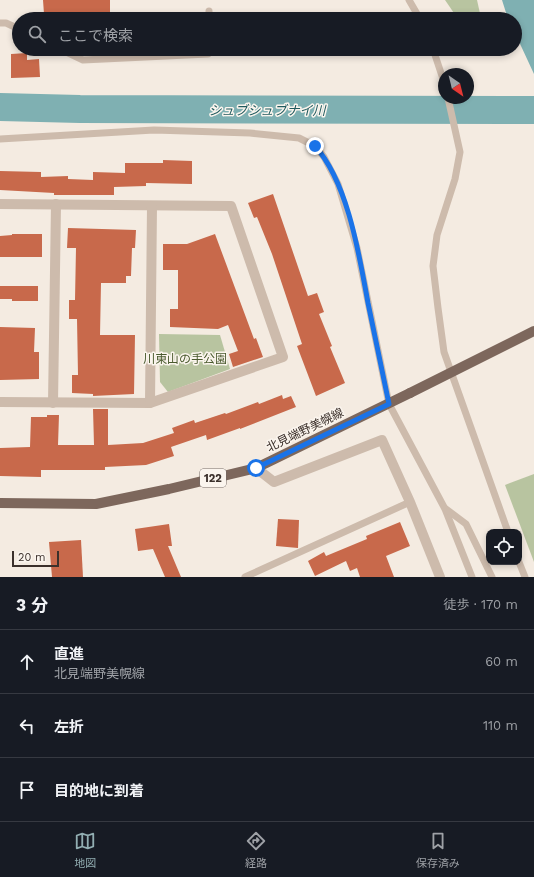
<!DOCTYPE html>
<html lang="ja">
<meta charset="utf-8">
<style>
:root{--surface:#171b24;--page:#20242c;--text:#f1f3f6;--muted:#9ea1a6;--line:#363941;--accent:#92aeb2}
body{margin:0;font-family:"Work Sans","Noto Sans JP",sans-serif;background:var(--page);color:var(--text)}
.controls{position:absolute;right:12px;bottom:12px;display:grid;overflow:hidden;border-radius:8px;box-shadow:0 2px 6px #0003}
.controls button{width:36px;height:36px;display:grid;place-items:center;padding:0;border:0;border-bottom:1px solid var(--line);background:var(--surface);color:var(--text);font:20px sans-serif}
.compass{position:absolute;left:438px;top:68px;width:36px;height:36px;border-radius:50%;background:var(--surface);box-shadow:0 2px 6px #0003;rotate:145deg}
.scale{position:absolute;left:12px;bottom:10px;width:47px;box-sizing:border-box;padding-left:4px;border:2px solid #3b302b;border-top:0;font-size:11px;line-height:14px;white-space:nowrap;color:#3b302b;-webkit-text-stroke:3px #fbf5ee;paint-order:stroke}
.stop{position:absolute;width:12px;height:12px;margin:-9px;border:3px solid #1a73e8;border-radius:50%;background:#fff}
.stop.end{background:#1a73e8;border-color:#fff;box-shadow:0 1px 4px #0008}
.list{margin:0;padding:0;list-style:none}
h2{display:flex;justify-content:space-between;align-items:center;height:52px;margin:0;padding:0 16px;font-size:17px}
h2 small{font-size:13px;font-weight:400;color:var(--muted)}
.list li{display:grid;grid-template-columns:26px 1fr auto;gap:12px;align-items:center;box-sizing:border-box;height:64px;padding:0 16px;border-top:1px solid var(--line)}
.list b{display:block;font-size:15px;white-space:nowrap}
.list p{margin:0;font-size:13px;white-space:nowrap;color:var(--muted)}
.list em{font-size:13px;font-style:normal;color:var(--muted)}
.icon{flex:none;width:22px;height:22px;fill:none;stroke:currentColor;stroke-width:2;stroke-linecap:round;stroke-linejoin:round}
.map{position:relative;flex:none;width:534px;height:577px;overflow:hidden}
.search{position:absolute;background:var(--surface);box-shadow:0 2px 6px #0003;left:12px;right:12px;top:12px;height:44px;display:flex;align-items:center;gap:10px;box-sizing:border-box;padding:0 14px;border-radius:22px;color:var(--muted);font-size:15px}
.sheet{height:244px;background:var(--surface)}
nav{display:flex;justify-content:space-around;align-items:center;box-sizing:border-box;height:56px;border-top:1px solid var(--line);background:var(--surface);font-size:11px;color:var(--muted)}
nav a{display:grid;justify-items:center;gap:2px}
nav .on{color:var(--accent)}
.map>svg:first-child{display:block}
.green{fill:#b8c4a0}
.water{fill:#7fb0b2}
.lines{fill:none;stroke-linecap:round;stroke-linejoin:round}
.river{stroke:#7fb0b2;stroke-width:28}
.building{fill:#c8694b}
.lane{stroke:#cdbbac;stroke-width:7}
.street{stroke:#cdbbac;stroke-width:10}
.primary{stroke:#7d675c;stroke-width:10}
.primary-bridge{stroke:#7d675c;stroke-width:10}
.route{stroke:#1a73e8;stroke-width:5}
.labels{text-anchor:middle;stroke-width:3;stroke-linejoin:round;paint-order:stroke}
.shield{fill:#fbf5ee;stroke:#756b66;stroke-width:1}
.shield-label{font-size:11px;font-weight:bold;fill:#3b302b}
.park-label{font-size:12px;fill:#4a5a2e;stroke:#fbf5ee}
.street-label{font-size:12px;fill:#3b302b;stroke:#fbf5ee}
.water-label{font-size:13px;font-style:italic;fill:#1f5a5e;stroke:#fbf5ee}
</style>
<div class="map">
<svg width="534" height="577" viewBox="0 0 534 577">
<rect width="100%" height="100%" fill="#f4ebe1"/>
<g class="green">
<polygon points="445,0 477,0 481,18 458,19"/>
<polygon points="159,334 220,335 230,369 168,392 160,382"/>
<polygon points="534,474 534,562 505,485"/>
</g>
<polygon class="water" points="502,0 534,0 534,74 515,33 515,19 508,19"/>
<g class="lines">
<polyline class="river" points="0,107 80,109 534,110"/>
</g>
<g class="building">
<polygon points="43,0 110,0 110,15 93,15 94,19 50,19 49,13 44,14"/>
<polygon points="27,53 27,60 39,59 40,77 11,78 11,54"/>
<polygon points="163,160 192,161 192,184 146,183 146,186 114,187 114,195 54,195 54,193 0,190 0,171 41,172 41,177 68,176 68,179 93,180 93,172 125,173 125,163 163,163"/>
<polygon points="273,194 308,296 317,293 324,312 319,314 332,346 330,347 345,383 316,396 297,346 302,344 272,254 257,217 254,218 248,203"/>
<polygon points="68,228 136,230 135,248 132,248 131,276 126,276 126,283 101,283 100,335 135,335 134,394 93,396 93,394 72,393 72,375 78,375 77,319 69,319 69,300 75,300 76,248 67,248"/>
<polygon points="12,234 42,234 42,257 0,257 0,236 12,235"/>
<polygon points="215,234 254,339 256,338 263,357 233,367 229,354 238,351 228,325 218,329 170,327 170,309 178,309 178,270 163,270 163,244 187,244"/>
<polygon points="0,286 38,286 38,301 12,301 12,299 0,299"/>
<polygon points="0,327 35,328 34,352 39,352 39,379 0,380"/>
<polygon points="282,395 283,399 291,396 296,407 240,429 240,428 207,440 206,435 171,447 174,456 146,465 105,467 105,470 41,470 41,477 0,476 0,448 30,447 31,417 47,417 47,415 59,415 58,445 94,445 93,409 108,409 108,445 143,443 174,433 172,428 194,420 195,423 225,413 226,414 258,402 259,404"/>
<polygon points="278,519 299,520 298,548 276,546"/>
<polygon points="400,522 410,546 386,556 394,577 360,577 357,568 350,571 346,561 315,576 308,561 324,552 326,556 367,539 366,536"/>
<polygon points="169,524 172,546 168,546 181,577 165,577 153,549 138,551 135,529"/>
<polygon points="81,540 83,577 52,577 49,542"/>
</g>
<g class="lines">
<g class="lane">
<polyline points="409,0 420,19"/>
<polyline points="209,19 209,11"/>
<polyline points="0,23 6,23 19,29"/>
<polyline points="60,49 83,60 208,54 208,49"/>
<polyline points="433,49 444,82"/>
<polyline points="448,98 460,152 455,179 437,235 433,266 438,308 444,352 508,532"/>
<polyline points="0,139 154,130 250,133 299,138 315,146 324,157 338,184 357,248 389,404 445,509 472,577"/>
<polyline points="446,509 466,524 492,577"/>
<polyline points="519,562 525,577"/>
<polyline points="245,577 410,502"/>
</g>
<g class="street">
<polyline points="0,204 231,206 283,357 150,403 0,402"/>
<polyline points="53,403 56,204"/>
<polyline points="150,403 152,206"/>
<polyline points="256,468 274,482 382,440 410,502 440,577"/>
</g>
<polyline class="primary" points="0,503 96,504 169,489 256,468 410,393"/>
<polyline class="primary-bridge" points="410,393 534,331"/>
</g>
<g class="lines">
<path class="route" d="M 256,468 L 389,404 C 382,370 375,336 368,303 C 359,254 348,183 315,146"/>
</g>
<g class="labels">
<rect class="shield" x="200" y="469" width="26" height="18" rx="3"/>
<g class="shield-label">
<text x="213" y="482">122</text>
</g>
<g class="park-label">
<text x="185" y="363">川東山の手公園</text>
</g>
<g class="street-label">
<text transform="translate(305 430) rotate(-26)" y="4">北見端野美幌線</text>
</g>
<g class="water-label">
<text x="267" y="115">シュブシュブナイ川</text>
</g>
</g>
</svg>
<div class="controls">
<button><svg class="icon" aria-label="locate" viewBox="0 0 24 24"><circle cx="12" cy="12" r="6"/><path d="M12 2v4M12 18v4M2 12h4M18 12h4"/></svg></button>
</div>
<svg class="compass" viewBox="-18 -18 36 36"><path d="M0-13l5 13h-10z" fill="#e53935"/><path d="M0 13l5-13h-10z" fill="#9ea1a6"/></svg>
<div class="scale">20 m</div>
<div class="stop" style="left:256px;top:468px"></div>
<div class="stop end" style="left:315px;top:146px"></div>
<div class="search"><svg class="icon" aria-label="search" viewBox="0 0 24 24"><circle cx="10" cy="10" r="6"/><path d="M15 15l6 6"/></svg>ここで検索</div>
</div>
<section class="sheet">
<h2>3 分<small>徒歩 · 170 m</small></h2>
<ul class="list">
<li><svg class="icon" aria-label="ahead" viewBox="0 0 24 24"><path d="M12 20V5M6 11l6-6 6 6"/></svg><div><b>直進</b><p>北見端野美幌線</p></div><em>60 m</em></li>
<li><svg class="icon" aria-label="left" viewBox="0 0 24 24"><path d="M17 20v-9H6M10 6l-5 5 5 5"/></svg><div><b>左折</b></div><em>110 m</em></li>
<li><svg class="icon" aria-label="arrive" viewBox="0 0 24 24"><path d="M6 21V4h12l-3 4 3 4H6"/></svg><div><b>目的地に到着</b></div></li>
</ul>
</section>
<nav>
<a class="on"><svg class="icon" aria-label="map" viewBox="0 0 24 24"><path d="M3 6l6-2 6 2 6-2v14l-6 2-6-2-6 2zM9 4v14M15 6v14"/></svg>地図</a>
<a><svg class="icon" aria-label="directions" viewBox="0 0 24 24"><path d="M12 3l9 9-9 9-9-9zM9 14v-3h6M13 9l2 2-2 2"/></svg>経路</a>
<a><svg class="icon" aria-label="saved" viewBox="0 0 24 24"><path d="M7 4h10v16l-5-4-5 4z"/></svg>保存済み</a>
</nav>
